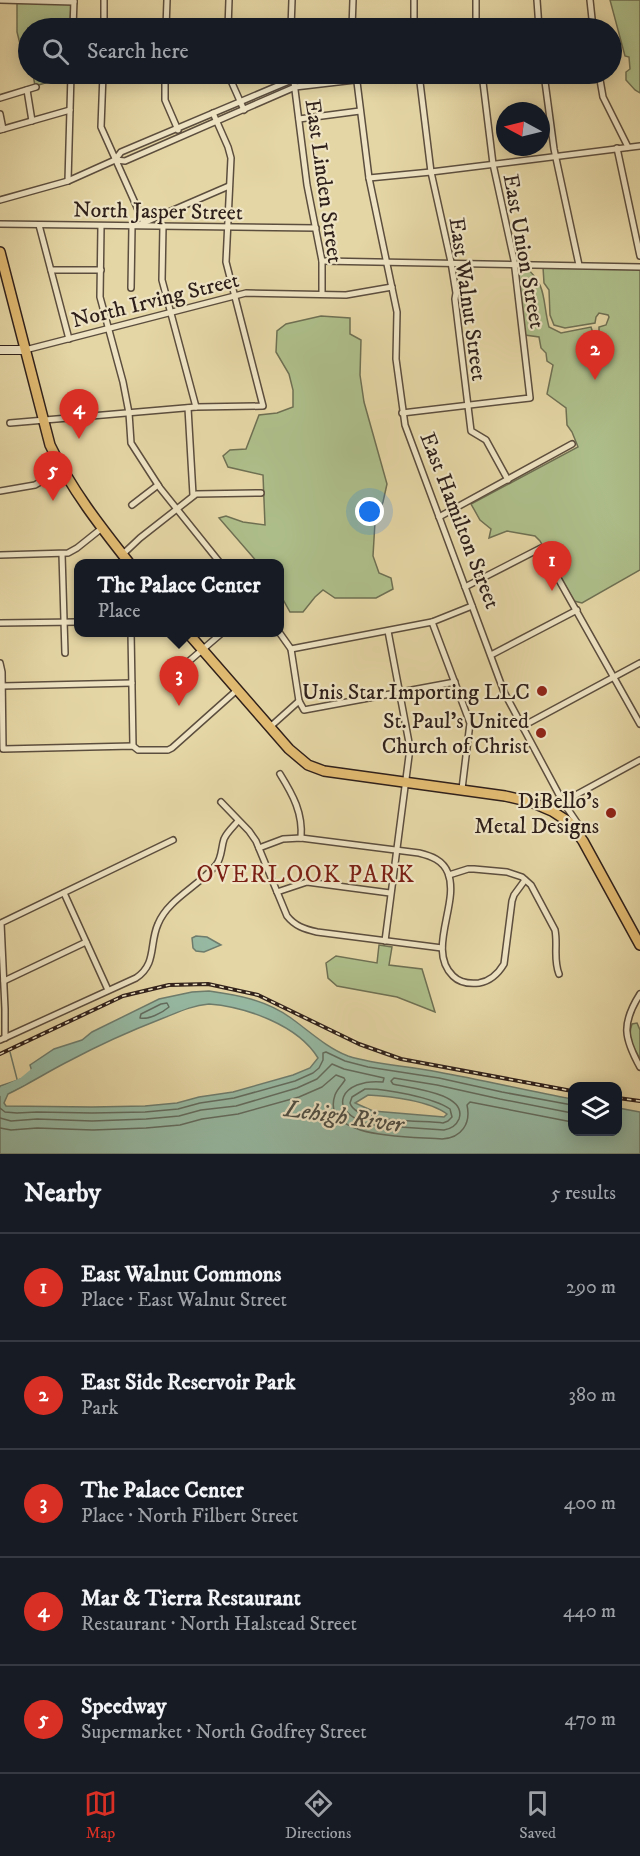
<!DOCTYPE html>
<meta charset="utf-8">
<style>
:root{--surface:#171b24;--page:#20242c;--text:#f1f3f6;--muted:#9ea1a6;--line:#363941;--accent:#d93025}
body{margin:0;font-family:"IM FELL DW Pica",serif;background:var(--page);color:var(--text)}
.controls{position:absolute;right:18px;bottom:18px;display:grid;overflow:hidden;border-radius:12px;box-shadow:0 3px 15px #0003}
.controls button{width:54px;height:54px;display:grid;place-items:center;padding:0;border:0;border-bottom:2px solid var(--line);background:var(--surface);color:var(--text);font:30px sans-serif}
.compass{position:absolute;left:496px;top:102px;width:54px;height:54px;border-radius:50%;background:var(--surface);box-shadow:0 3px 15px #0003;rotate:277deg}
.you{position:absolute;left:370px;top:512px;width:21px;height:21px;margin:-15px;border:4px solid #fff;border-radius:50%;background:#1a73e8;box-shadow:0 0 0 9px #1a73e833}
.badge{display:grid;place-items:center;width:39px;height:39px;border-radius:50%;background:var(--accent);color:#fff;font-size:20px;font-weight:700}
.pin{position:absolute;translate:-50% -50px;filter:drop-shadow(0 2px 3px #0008)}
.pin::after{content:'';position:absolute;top:32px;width:21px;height:18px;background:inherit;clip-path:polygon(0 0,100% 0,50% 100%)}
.popup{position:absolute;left:74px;top:559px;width:210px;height:78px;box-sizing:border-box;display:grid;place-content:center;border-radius:12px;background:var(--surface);filter:drop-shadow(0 2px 4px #0005);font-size:20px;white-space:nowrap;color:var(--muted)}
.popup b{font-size:22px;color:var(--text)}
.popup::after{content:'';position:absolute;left:50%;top:100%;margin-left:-12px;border:12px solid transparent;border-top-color:var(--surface)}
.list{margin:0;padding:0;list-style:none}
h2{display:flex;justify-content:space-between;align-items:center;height:78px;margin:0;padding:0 24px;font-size:26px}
h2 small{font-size:20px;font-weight:400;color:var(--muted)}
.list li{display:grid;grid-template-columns:39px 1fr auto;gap:18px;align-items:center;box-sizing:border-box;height:108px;padding:0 24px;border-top:2px solid var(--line)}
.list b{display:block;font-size:22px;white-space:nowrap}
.list p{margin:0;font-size:20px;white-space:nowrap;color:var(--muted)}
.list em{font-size:20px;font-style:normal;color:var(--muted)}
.icon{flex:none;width:33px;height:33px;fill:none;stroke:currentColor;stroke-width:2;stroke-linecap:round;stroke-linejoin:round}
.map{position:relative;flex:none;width:640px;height:1154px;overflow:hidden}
.search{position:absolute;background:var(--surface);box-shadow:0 3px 15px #0003;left:18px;right:18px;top:18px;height:66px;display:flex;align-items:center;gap:15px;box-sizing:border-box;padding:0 21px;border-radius:33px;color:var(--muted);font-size:22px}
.sheet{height:618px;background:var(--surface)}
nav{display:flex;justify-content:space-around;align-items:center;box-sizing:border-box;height:84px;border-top:2px solid var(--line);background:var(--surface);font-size:16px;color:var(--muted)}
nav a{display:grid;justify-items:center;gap:3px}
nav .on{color:var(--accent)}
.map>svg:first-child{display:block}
.green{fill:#aebf8b;stroke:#6e7053;stroke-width:1.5}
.water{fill:#96b9a3;stroke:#6d7c6d;stroke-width:1.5;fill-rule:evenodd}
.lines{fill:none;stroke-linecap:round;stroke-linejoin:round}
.shore{stroke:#626c5f;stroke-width:1.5}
.stream{stroke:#6d7c6d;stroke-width:1.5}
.river{stroke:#96b9a3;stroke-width:8}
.minor-casing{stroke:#5c4e3e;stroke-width:8}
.secondary-casing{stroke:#2f201b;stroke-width:10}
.primary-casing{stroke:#2f201b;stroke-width:12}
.minor{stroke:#eee4c4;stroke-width:5}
.secondary{stroke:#eee4c4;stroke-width:8}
.primary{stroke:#e2bb72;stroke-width:9}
.rail-casing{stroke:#2f201b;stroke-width:4}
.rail{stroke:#eee4c4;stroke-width:1.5;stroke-dasharray:4.5;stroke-linecap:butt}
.poi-dot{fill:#8f2418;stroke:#eee4c4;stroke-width:2}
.labels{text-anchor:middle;stroke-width:4.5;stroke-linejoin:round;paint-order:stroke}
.street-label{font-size:22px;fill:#2f201b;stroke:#eee4c4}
.poi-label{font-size:22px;fill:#2f201b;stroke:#eee4c4;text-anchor:end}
.neighbourhood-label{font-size:24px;letter-spacing:1.5px;fill:#7a1f14;stroke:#eee4c4}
.water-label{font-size:24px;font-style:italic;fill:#4e4e44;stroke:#eee4c4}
</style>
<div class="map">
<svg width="640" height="1154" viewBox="0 0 640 1154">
<rect width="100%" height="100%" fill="#e5d6a5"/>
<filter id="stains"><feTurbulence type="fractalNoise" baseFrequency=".00333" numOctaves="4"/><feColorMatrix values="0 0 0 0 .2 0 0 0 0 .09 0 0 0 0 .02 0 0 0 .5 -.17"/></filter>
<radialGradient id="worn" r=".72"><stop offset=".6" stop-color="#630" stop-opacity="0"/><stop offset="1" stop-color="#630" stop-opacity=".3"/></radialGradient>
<g class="green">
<polygon points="610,0 640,0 640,93 635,90 626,80 626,72 630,69 629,57 625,56"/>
<polygon points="17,3 71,4 70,28 28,28 28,60 24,60 17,32"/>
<polygon points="33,74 69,74 69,76 35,86"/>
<path d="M 517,267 L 525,267 C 548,285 542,302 549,327 L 561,333 L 591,327 L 593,333 L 599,332 L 599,327 L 606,325 L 609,317 L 608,315 L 599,313 L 596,317 L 595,323 L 565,328 L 554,325 L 550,315 L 549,290 L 544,283 L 543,267 L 640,269 L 640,570 L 582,603 L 574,601 L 540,541 L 535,536 L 507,531 L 489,538 L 491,529 L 480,520 L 471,504 L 578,447 L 572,432 L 567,425 L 566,408 L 547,394 L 553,365 L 547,361 L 546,353 L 541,348 L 539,337 L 525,335 Z"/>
<polygon points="321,316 350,318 350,334 361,340 360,375 364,402 387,484 383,502 375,522 373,556 379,573 391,578 393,589 376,598 335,598 323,590 315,597 303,612 290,612 280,594 280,564 258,563 219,518 226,516 243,522 265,525 263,475 228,467 223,456 230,450 246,449 259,415 277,413 293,407 293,390 289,374 276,352 277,331 286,324"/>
<polygon points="379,945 392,947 389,965 422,969 435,1012 397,997 337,986 328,978 326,963 336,956 377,963"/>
<path d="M 637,1023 L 640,1030 L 640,1059 C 633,1046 627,1038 632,1024 Z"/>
</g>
<g class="water">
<polygon points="196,936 207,937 221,945 204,952 196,951 193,948 192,938"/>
<path d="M 209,991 C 238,995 266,1000 291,1018 C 309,1031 327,1048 348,1056 C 376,1065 408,1066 438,1072 C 483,1080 528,1091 572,1099 L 572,1132 L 618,1132 L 618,1108 L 640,1112 L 640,1154 L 0,1154 L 0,1086 L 33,1075 L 30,1065 L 54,1049 L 82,1040 L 92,1032 L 159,999 L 192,992 ZM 209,1004 C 246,1007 298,1025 318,1058 L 310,1068 L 293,1075 L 233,1092 L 199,1097 L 177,1103 L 145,1106 L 92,1107 L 6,1106 L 4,1103 L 8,1094 C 29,1084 49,1071 69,1061 C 99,1045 130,1031 161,1019 C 179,1012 190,1006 209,1004 ZM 368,1095 C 390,1096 430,1101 447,1114 L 444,1117 L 373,1111 L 355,1103 Z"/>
</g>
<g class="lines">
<g class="shore">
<path d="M 161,1004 L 167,1003 L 169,1007 C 162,1013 148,1020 140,1018 L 141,1014 Z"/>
<path d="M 365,1089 C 385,1088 434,1098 450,1109 L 452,1117 L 448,1121 L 443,1123 C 423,1120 356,1124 350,1103 L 352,1097 Z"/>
<polyline points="0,1108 5,1112 17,1113 37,1112 92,1113 145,1112 178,1109 200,1103 234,1098 295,1081 313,1073 319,1068 323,1060 323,1053 326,1052 345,1061 368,1067 439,1078 502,1092 572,1105"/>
<path d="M 0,1118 L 11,1121 L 37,1119 L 92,1121 L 146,1119 L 179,1116 L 201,1110 L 236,1106 L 297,1088 L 317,1079 L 332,1064 L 344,1069 L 384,1078 L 383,1082 C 342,1078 323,1111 371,1125 L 444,1130 C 450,1129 456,1126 459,1119 C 468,1093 409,1088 393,1084 L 391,1081 L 394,1078 L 437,1085 L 500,1099 L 572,1113"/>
<path d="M 0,1128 L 11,1130 L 37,1128 L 93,1130 L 146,1128 L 180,1125 L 202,1119 L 238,1114 L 299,1097 L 322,1087 L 336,1075 L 344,1078 L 345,1080 C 342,1085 337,1089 335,1095 C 319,1141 418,1136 442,1139 C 462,1138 471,1123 467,1105 L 470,1102 L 572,1122"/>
</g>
<polyline class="stream" points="10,1052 18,1083"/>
<polyline class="river" points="0,1092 23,1081 40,1067"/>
<defs>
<g id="minor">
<polyline points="0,0 74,2"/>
<polyline points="476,0 476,28"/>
<polyline points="537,0 539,28"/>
<polyline points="590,0 593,28"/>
<polyline points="73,28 74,0"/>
<polyline points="104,28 104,0"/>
<polyline points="166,28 167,0"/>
<polyline points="228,28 229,0"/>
<polyline points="291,28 292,0"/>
<polyline points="352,28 353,0"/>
<polyline points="414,28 414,0"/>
<polyline points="612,39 614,39"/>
<polyline points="103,74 101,127 144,223"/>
<polyline points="165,74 165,100 178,130"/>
<polyline points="228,74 244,110"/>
<polyline points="293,74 307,185 322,261 322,294"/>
<polyline points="356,74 369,178 397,312 396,359 405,425 504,692 563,802 580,827 582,836"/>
<polyline points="419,74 431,172 451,262 456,293 455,299 471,431 486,440 508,480"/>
<polyline points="544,74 554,149 579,265"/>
<polyline points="599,74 603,97 628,147"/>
<polyline points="27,90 32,121"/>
<polyline points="0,98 36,87"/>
<polyline points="0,114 3,129"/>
<polyline points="299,119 360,111"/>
<polyline points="0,130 70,110"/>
<polyline points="617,148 640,256"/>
<polyline points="115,160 121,152 294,79 328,74"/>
<polyline points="369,178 431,172 640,146"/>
<polyline points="68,181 71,74"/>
<polyline points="0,200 68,181 115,160 125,161 295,87 406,74"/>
<polyline points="0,224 316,228"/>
<polyline points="141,224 229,186"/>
<polyline points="39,225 69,339"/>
<polyline points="101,226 100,297 123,382 129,413 131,443 160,488 221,564"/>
<polyline points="163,226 162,280 196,407"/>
<polyline points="322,261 640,267"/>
<polyline points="51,270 101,270"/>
<polyline points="131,288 132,226"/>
<polyline points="25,350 246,293 346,295 392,287"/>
<polyline points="188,408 193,495"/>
<polyline points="402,413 530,398 514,260 493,164 482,74"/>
<polyline points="10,423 196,407 263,406 226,262 231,158 228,147 213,113"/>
<polyline points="0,491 35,485 62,469"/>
<polyline points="132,505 158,485"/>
<polyline points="439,517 572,444"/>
<polyline points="62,554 65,653"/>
<polyline points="0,555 68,553 77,548 102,528"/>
<polyline points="122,555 140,538 196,494 261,493"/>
<polyline points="465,587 541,548 640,724"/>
<polyline points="432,622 470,723 462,789"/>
<polyline points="0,623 78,622"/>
<polyline points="131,632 133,746"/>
<polyline points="279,632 291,649 299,701 304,710 455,682"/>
<polyline points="291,649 432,622 472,606"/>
<polyline points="491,655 577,610"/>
<polyline points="0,663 2,672 3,749 133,746 138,750 168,750 172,748 237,690"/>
<polyline points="174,674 223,632"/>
<polyline points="2,686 132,683"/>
<polyline points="523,726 640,663"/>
<polyline points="270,727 299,701"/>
<path d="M 280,774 C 293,795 303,813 301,838"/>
<path d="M 221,802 L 249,831 L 256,841 L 287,916 C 295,926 304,929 317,932 L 442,948"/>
<polyline points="552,811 563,802 640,760"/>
<path d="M 259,848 L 283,839 L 301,838 L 419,853 C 431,856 443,860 448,873 C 460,903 426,950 453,976 C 460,983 470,984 479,983 C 491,981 498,974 504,964 L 512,901 L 514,895 L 525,880"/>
<path d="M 449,875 L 468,869 L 474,869 L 507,872 L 522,877 L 531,885 L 555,930 C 558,945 553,959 559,974"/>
<polyline points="277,892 307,882 390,893"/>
<polyline points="64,893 108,990"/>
<polyline points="385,941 410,748 388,631"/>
<polyline points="4,981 86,942"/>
<path d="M 640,994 C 621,1024 624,1038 640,1067"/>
<polyline points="5,1038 5,1009 1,923 173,840"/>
<path d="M 0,1040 L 136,978 C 157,964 149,944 158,924 C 168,899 199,886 216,865 C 222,858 221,848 224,839 C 227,832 233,827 238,821"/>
</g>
<polyline id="secondary" points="0,350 25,350"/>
<g id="primary">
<path d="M 0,252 L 50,445 C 71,489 100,526 130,564"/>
<polyline points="187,632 289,749 308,765 324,771 505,796 531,802 552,811 569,822 583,841 640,945"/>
</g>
</defs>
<use href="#minor" class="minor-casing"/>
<use href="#secondary" class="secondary-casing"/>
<use href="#primary" class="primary-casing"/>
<use href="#minor" class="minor"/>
<use href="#secondary" class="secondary"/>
<use href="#primary" class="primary"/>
<defs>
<g id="rail">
<polyline points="0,1054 123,996 169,985 208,984 258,995 359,1044 401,1059 572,1091"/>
<polyline points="618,1098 640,1101"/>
</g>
</defs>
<use href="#rail" class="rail-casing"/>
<use href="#rail" class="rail"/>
</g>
<g class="poi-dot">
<circle cx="542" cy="691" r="6"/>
<circle cx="541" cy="733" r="6"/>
<circle cx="611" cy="813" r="6"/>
</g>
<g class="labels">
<g class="street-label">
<text transform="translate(325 181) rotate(82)" y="8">East Linden Street</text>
<text transform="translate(158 210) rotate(1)" y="8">North Jasper Street</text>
<text transform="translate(525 251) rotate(80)" y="8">East Union Street</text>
<text transform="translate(155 299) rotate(-14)" y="8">North Irving Street</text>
<text transform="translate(469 299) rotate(82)" y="8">East Walnut Street</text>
<text transform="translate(461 520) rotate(69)" y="8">East Hamilton Street</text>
</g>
<g class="poi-label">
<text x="530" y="699">Unis Star Importing LLC</text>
<text x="529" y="728">St. Paul's United<tspan x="529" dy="25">Church of Christ</tspan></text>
<text x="599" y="808">DiBello's<tspan x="599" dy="25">Metal Designs</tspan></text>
</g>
<g class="neighbourhood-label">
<text x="306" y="882">OVERLOOK PARK</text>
</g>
<g class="water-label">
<text transform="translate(344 1116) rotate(8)" y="8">Lehigh River</text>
</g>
</g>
<rect width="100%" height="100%" filter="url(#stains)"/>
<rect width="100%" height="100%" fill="url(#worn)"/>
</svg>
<div class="controls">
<button><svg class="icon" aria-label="layers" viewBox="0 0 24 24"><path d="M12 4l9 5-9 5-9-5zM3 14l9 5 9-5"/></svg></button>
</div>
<svg class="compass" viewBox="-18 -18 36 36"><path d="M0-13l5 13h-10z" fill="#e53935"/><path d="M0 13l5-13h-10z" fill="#9ea1a6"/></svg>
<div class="you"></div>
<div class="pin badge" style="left:552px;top:591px">1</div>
<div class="pin badge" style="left:595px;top:380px">2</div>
<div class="pin badge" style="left:179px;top:706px">3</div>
<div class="popup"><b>The Palace Center</b>Place</div>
<div class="pin badge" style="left:79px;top:439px">4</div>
<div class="pin badge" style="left:53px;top:501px">5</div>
<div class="search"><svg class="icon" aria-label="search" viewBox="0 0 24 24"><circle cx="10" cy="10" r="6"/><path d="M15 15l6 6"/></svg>Search here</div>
</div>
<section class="sheet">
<h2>Nearby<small>5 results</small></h2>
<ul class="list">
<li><span class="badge">1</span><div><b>East Walnut Commons</b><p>Place · East Walnut Street</p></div><em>290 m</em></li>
<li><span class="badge">2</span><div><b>East Side Reservoir Park</b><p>Park</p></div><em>380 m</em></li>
<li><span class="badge">3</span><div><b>The Palace Center</b><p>Place · North Filbert Street</p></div><em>400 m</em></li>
<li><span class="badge">4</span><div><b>Mar &amp; Tierra Restaurant</b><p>Restaurant · North Halstead Street</p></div><em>440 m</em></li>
<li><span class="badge">5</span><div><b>Speedway</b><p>Supermarket · North Godfrey Street</p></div><em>470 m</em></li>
</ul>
</section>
<nav>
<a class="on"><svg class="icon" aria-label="map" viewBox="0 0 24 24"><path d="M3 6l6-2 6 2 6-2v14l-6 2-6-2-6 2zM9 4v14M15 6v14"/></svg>Map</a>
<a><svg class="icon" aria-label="directions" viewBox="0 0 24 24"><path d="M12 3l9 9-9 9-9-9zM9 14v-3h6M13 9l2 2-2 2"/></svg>Directions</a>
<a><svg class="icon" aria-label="saved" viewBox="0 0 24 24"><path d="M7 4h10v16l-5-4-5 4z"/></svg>Saved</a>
</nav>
